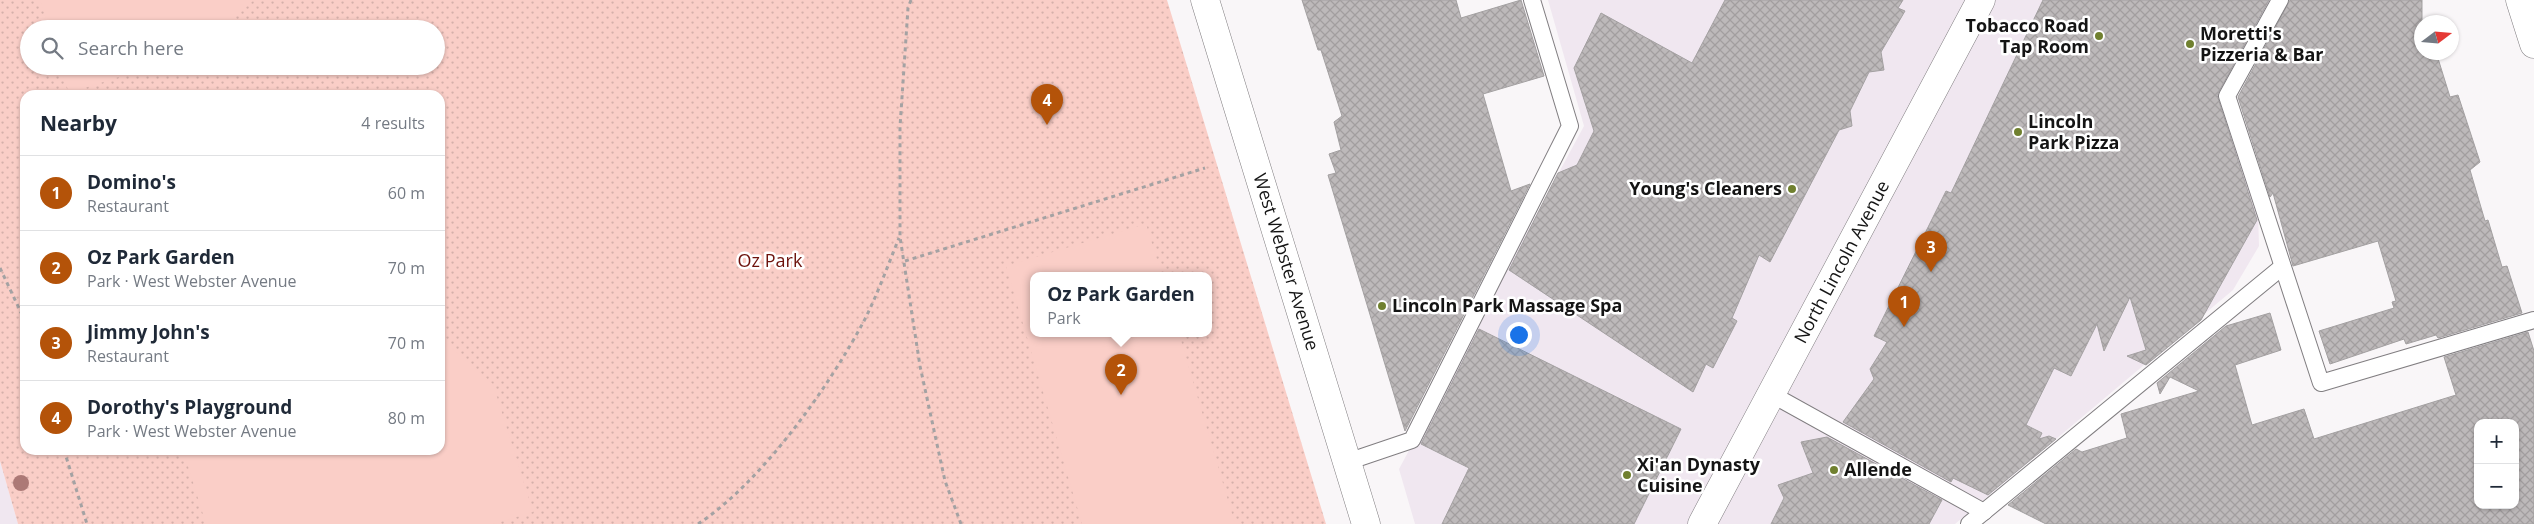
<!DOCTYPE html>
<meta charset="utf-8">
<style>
:root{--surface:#fff;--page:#f6f6f7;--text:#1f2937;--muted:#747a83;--line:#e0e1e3;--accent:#b45309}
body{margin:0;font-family:"Open Sans",sans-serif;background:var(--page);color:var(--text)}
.controls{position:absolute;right:15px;bottom:15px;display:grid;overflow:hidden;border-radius:10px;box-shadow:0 1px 4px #0004}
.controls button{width:45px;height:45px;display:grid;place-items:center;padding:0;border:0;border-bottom:1px solid var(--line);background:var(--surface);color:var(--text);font:25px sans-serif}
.compass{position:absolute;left:2414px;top:15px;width:45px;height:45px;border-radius:50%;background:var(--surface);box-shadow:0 1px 4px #0004;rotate:74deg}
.you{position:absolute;left:1518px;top:334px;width:18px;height:18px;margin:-12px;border:4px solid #fff;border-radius:50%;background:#1a73e8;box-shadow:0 0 0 8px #1a73e833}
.badge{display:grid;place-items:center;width:32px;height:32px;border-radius:50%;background:var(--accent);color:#fff;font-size:16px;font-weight:700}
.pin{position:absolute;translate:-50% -41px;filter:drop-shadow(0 1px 2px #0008)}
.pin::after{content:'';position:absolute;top:26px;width:18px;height:15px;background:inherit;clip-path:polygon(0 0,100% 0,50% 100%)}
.popup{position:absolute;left:1030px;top:272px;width:182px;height:65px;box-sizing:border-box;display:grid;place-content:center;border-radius:10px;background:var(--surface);filter:drop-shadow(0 1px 4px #0005);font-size:16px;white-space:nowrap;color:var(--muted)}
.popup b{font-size:19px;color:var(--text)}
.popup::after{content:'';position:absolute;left:50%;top:100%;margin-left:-10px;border:10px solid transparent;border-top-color:var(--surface)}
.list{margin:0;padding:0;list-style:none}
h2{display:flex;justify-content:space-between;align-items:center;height:65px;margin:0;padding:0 20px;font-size:21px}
h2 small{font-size:16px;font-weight:400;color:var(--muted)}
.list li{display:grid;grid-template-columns:32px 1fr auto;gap:15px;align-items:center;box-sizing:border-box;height:75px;padding:0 20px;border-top:1px solid var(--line)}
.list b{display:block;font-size:19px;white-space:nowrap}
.list p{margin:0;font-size:16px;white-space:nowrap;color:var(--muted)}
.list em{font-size:16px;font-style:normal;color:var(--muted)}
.icon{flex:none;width:28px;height:28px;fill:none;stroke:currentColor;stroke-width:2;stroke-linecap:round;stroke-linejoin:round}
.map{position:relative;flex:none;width:2534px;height:524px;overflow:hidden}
.search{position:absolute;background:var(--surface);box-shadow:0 1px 4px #0004;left:20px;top:20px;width:425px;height:55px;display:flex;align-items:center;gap:12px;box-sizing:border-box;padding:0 18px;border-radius:28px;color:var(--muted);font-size:19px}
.panel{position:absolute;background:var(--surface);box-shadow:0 1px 4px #0004;left:20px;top:90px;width:425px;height:365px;border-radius:15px}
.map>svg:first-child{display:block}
.built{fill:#f0e7f0}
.grass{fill:url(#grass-dots);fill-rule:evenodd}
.garden{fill:#facec7}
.building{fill:url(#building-cross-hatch);stroke:#a3a0a1;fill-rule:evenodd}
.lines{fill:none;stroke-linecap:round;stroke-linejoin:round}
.service-casing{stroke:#817e81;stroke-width:18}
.minor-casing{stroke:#817e81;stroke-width:29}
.tertiary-casing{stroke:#817e81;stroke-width:29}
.secondary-casing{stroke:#817e81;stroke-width:29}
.path{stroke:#a4a2a3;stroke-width:3;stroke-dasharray:4 4;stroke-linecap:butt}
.service{stroke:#fff;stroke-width:16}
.minor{stroke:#fff;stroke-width:28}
.tertiary{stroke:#fff;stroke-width:28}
.secondary{stroke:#fff;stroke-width:28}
.tree{fill:#ac7976}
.poi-dot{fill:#70802f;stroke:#fff;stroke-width:2}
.labels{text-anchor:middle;stroke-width:5;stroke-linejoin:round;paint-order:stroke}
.poi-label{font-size:18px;font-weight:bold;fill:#141414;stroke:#fff;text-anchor:start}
.park-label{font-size:18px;fill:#6d120c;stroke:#fff}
.street-label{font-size:18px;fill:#141414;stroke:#fff}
</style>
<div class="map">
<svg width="2534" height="524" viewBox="0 0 2534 524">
<defs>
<pattern id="grass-dots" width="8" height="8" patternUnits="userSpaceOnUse" patternTransform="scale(1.25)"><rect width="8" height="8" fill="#facec7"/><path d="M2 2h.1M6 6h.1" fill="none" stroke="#d5b0aa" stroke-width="1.8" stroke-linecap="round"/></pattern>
<pattern id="building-cross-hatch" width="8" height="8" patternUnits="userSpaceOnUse" patternTransform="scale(1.25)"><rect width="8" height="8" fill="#bdb9ba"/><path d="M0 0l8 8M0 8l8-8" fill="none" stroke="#a29e9f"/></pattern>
</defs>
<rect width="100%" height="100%" fill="#f9f6f8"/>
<g class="built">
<polygon points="1548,0 2271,0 2222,90 2258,213 2259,246 2233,290 1955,524 1415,524 1399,469 1584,126"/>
<polygon points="0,461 18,524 0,524"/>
</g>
<path class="grass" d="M 0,0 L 1167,0 L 1326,524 L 18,524 L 0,461 ZM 29,29 L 436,29 L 436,66 L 29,66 ZM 25,95 L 440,95 L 440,450 L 25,450 ZM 1034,276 L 1208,276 L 1208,334 L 1034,334 Z"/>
<g class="garden">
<polygon points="40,0 254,0 222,29 49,29"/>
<polygon points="60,66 153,66 69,93"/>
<polygon points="1146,224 1162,276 1034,276 1034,334 1179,334 1235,524 1082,524 1006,266"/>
<polygon points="440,338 493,384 533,512 493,524 206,524 183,450 440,450"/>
</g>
<g class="building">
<polygon points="1302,0 1456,0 1461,18 1521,0 1544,76 1483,94 1511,191 1530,184 1405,431 1328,175 1336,173 1329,154 1341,150 1334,122 1342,116 1321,50 1318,50"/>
<polygon points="1725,0 1903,0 1898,8 1905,11 1881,52 1884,70 1869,72 1850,111 1852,126 1839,130 1770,262 1759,255 1732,318 1737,321 1713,368 1706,364 1693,392 1509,270 1558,173 1577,165 1594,131 1574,68 1601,13 1692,63"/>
<polygon points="2043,0 2269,0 2217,95 2257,220 2201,320 2146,365 2127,356 2146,350 2130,297 2104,351 2097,324 2071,376 2054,368 2026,425 2042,433 2039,439 2049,436 2056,439 1988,495 1953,478 1951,482 1843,422 1874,379 1870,369 1887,342 1874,336 1946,191 1951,193"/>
<polygon points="2290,0 2422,0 2422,52 2436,52 2450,97 2458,95 2480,162 2470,170 2485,221 2488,220 2502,267 2507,266 2522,313 2438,338 2436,335 2406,344 2404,339 2330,364 2319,331 2394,308 2392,302 2396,301 2378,241 2293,266 2273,193 2270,197 2238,97"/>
<path d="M 2270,313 L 2281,350 L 2235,365 L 2252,425 L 2304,409 L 2314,439 L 2456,395 L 2444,357 L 2528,332 L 2534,351 L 2534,524 L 2046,524 L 2008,505 L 2076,449 L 2082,452 L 2127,438 L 2121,414 L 2199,391 L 2170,377 L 2160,394 L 2157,383 L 2226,326 ZM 2478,423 L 2515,423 L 2515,505 L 2478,505 Z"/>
<polygon points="1479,329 1681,429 1634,524 1442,524 1469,468 1421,444"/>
<polygon points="1827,437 1942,500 1929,524 1771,524 1784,498 1778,485 1813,473 1801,442"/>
</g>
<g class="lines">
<defs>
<g id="service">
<polyline points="2280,0 2227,96 2321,383 2534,320"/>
<polyline points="1771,394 1984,512"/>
<polyline points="1347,462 1412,440 1570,126 1532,0"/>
<polyline points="1969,524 2282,267"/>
</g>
<polyline id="minor" points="2520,0 2534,44"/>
<polyline id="tertiary" points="1205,0 1366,524"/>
<polyline id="secondary" points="1702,524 1981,0"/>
</defs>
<use href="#service" class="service-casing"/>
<use href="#minor" class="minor-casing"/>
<use href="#tertiary" class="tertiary-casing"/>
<use href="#secondary" class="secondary-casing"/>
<g class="path">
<polyline points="911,0 908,8 900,127 900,237 920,366 945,481 961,524"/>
<polyline points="905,261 1205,168"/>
<polyline points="0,268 25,321"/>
<polyline points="64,450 87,524"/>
<path d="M 698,524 C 762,482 829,387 865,319 C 878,293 888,265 899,238"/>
</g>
<use href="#service" class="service"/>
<use href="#minor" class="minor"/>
<use href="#tertiary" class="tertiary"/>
<use href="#secondary" class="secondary"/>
</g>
<circle class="tree" cx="21" cy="483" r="8"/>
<g class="poi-dot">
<circle cx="2099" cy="36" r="5"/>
<circle cx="2190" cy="44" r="5"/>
<circle cx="2018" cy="132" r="5"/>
<circle cx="1792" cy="189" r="5"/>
<circle cx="1382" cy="306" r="5"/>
<circle cx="1834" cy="470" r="5"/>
<circle cx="1627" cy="475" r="5"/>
</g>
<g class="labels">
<g class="poi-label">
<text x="2089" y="32" text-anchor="end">Tobacco Road<tspan x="2089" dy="21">Tap Room</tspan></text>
<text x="2200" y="40">Moretti's<tspan x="2200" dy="21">Pizzeria &amp; Bar</tspan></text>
<text x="2028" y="128">Lincoln<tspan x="2028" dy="21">Park Pizza</tspan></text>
<text x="1782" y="195" text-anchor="end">Young's Cleaners</text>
<text x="1392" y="312">Lincoln Park Massage Spa</text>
<text x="1637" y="471">Xi'an Dynasty<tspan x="1637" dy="21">Cuisine</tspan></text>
<text x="1844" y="476">Allende</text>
</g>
<g class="park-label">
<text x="770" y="267">Oz Park</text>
</g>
<g class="street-label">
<text transform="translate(1286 262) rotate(73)" y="6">West Webster Avenue</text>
<text transform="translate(1842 262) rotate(-62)" y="6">North Lincoln Avenue</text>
</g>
</g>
</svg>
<div class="controls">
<button>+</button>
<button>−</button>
</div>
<svg class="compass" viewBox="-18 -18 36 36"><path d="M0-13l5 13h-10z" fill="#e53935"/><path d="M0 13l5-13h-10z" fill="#747a83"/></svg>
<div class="you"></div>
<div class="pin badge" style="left:1904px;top:327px">1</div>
<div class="pin badge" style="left:1121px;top:395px">2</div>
<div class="popup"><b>Oz Park Garden</b>Park</div>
<div class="pin badge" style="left:1931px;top:272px">3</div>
<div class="pin badge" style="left:1047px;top:125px">4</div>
<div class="search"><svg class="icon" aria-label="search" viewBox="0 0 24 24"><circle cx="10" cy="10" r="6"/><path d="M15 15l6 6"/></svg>Search here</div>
<section class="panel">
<h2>Nearby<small>4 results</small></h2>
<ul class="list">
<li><span class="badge">1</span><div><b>Domino's</b><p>Restaurant</p></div><em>60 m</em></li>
<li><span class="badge">2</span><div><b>Oz Park Garden</b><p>Park · West Webster Avenue</p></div><em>70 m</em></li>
<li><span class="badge">3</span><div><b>Jimmy John's</b><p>Restaurant</p></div><em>70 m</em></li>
<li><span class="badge">4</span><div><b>Dorothy's Playground</b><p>Park · West Webster Avenue</p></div><em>80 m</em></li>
</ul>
</section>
</div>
